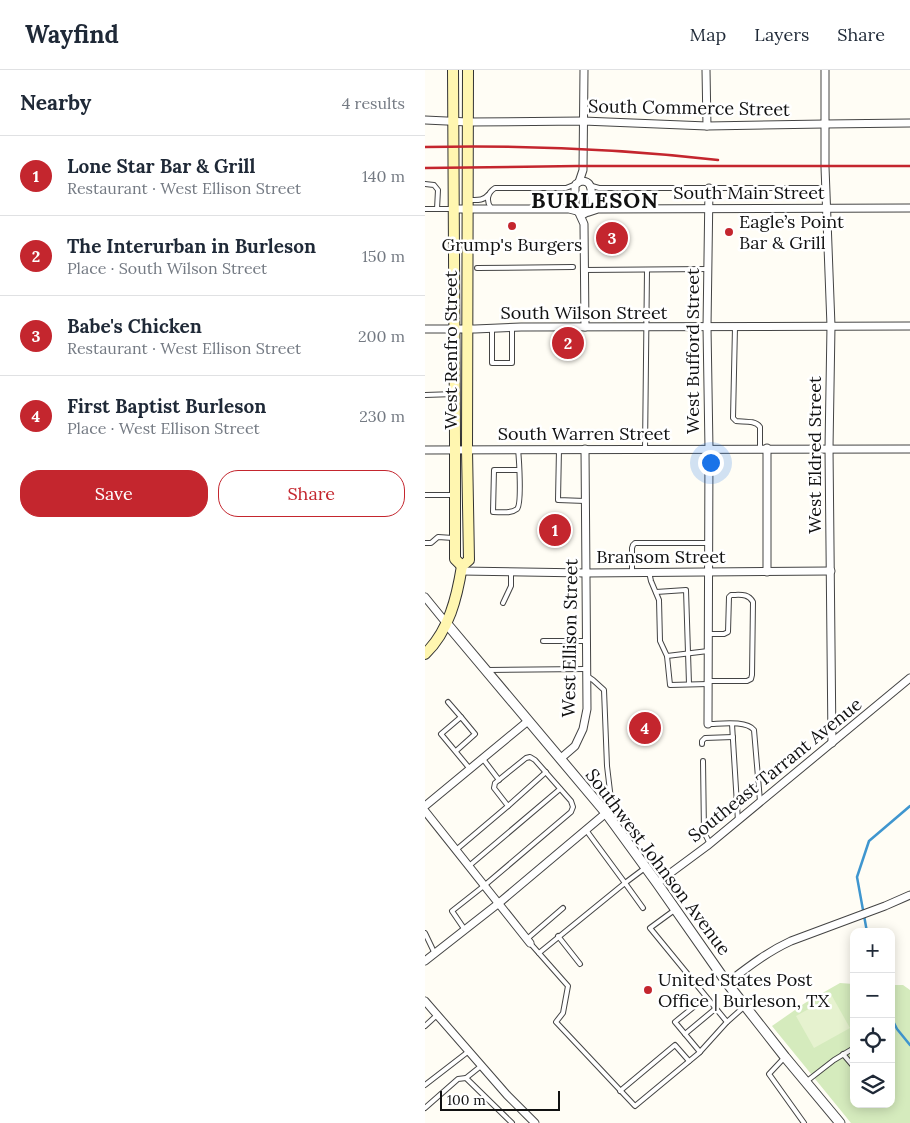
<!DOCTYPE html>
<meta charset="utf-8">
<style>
:root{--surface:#fff;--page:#f6f6f7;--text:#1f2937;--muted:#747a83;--line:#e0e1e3;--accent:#c4262e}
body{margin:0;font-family:Lora,serif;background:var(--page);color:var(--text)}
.controls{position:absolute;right:15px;bottom:15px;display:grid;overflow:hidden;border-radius:10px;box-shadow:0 2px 12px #0003}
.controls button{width:45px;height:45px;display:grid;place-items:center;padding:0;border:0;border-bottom:1px solid var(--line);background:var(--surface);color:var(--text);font:25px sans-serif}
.scale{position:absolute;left:15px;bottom:12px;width:120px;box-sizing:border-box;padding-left:5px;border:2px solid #111;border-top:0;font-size:14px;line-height:18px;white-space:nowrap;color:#111;-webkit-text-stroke:4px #fff;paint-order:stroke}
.you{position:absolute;left:285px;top:392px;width:18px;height:18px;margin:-12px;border:4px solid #fff;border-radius:50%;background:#1a73e8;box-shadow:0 0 0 8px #1a73e833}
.badge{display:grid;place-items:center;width:32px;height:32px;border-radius:50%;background:var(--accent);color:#fff;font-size:16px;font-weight:700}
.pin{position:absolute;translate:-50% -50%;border:2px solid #fff;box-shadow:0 1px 5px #0006}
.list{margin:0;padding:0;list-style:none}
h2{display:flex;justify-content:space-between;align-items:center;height:65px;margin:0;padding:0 20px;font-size:21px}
h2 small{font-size:16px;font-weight:400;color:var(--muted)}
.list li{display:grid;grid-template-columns:32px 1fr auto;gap:15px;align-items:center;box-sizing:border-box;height:80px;padding:0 20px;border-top:1px solid var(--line)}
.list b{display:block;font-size:19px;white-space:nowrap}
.list p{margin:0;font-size:16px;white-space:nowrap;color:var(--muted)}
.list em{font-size:16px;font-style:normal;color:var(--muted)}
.actions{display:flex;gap:10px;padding:15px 20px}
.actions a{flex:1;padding:11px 0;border:1px solid var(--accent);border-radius:20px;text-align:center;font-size:18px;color:var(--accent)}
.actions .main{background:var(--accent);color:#fff}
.icon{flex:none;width:28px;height:28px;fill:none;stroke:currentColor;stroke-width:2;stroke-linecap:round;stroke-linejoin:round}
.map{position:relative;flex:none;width:485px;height:1053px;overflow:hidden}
header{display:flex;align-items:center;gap:30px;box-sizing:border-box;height:70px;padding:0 25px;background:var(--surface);border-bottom:1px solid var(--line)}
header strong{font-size:24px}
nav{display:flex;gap:28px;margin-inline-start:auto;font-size:18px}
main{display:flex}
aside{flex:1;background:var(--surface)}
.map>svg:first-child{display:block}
.park{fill:#d5ebbd}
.pitch{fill:#e6f2cf}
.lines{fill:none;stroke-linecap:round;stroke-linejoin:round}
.stream{stroke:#3f96cf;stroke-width:2.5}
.service-casing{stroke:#444;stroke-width:6}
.minor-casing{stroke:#444;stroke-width:9}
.tertiary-casing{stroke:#444;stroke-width:11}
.secondary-casing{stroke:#333;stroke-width:12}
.service{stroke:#fff;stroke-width:4}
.minor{stroke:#fff;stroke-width:7}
.tertiary{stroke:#fff;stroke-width:9}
.secondary{stroke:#fff6b0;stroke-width:10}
.rail{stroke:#c4262e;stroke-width:2.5}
.poi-dot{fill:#c4262e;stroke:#fff;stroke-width:2}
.labels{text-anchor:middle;stroke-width:5;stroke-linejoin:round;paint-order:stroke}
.street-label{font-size:18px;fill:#111;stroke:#fff}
.poi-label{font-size:18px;fill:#111;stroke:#fff;text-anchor:start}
.district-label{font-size:22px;font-weight:bold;letter-spacing:1px;fill:#111;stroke:#fff}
</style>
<header>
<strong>Wayfind</strong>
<nav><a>Map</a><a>Layers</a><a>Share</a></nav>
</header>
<main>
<aside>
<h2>Nearby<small>4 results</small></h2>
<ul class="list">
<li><span class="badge">1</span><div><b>Lone Star Bar &amp; Grill</b><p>Restaurant · West Ellison Street</p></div><em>140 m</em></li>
<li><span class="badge">2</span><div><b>The Interurban in Burleson</b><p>Place · South Wilson Street</p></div><em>150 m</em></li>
<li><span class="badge">3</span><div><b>Babe's Chicken</b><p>Restaurant · West Ellison Street</p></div><em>200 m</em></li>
<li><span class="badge">4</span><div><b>First Baptist Burleson</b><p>Place · West Ellison Street</p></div><em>230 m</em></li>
</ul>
<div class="actions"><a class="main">Save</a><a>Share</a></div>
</aside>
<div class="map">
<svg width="485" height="1053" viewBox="0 0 485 1053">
<rect width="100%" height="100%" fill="#fffdf5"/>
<polygon class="park" points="415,913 429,914 429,1034 466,1034 466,915 478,915 485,920 485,1053 426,1053 347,956 380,933"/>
<polygon class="pitch" points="407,926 425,958 389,978 371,946"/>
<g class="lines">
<g class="stream">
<polyline points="442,862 432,807 444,771 485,736"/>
<polyline points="466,947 472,959 485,975"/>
</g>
<defs>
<g id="service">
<polyline points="0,114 9,115 13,120 12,139"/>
<polyline points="167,116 174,118 401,118"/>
<path d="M 45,130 C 52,130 58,131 63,125"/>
<path d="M 66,138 C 61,131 62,123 70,118 L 141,118 L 151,114"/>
<polyline points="0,139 28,139"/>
<polyline points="52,198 148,197"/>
<polyline points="159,200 283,199"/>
<path d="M 310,257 L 308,348 L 311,351 C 319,352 330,350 335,357 L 335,379"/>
<polyline points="67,258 67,293 87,293 87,258"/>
<polyline points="0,325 30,324"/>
<path d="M 93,379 C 94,389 97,434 92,439 C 86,444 76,442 68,442 L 69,400 L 94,400"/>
<polyline points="134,379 133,430 160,431"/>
<polyline points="220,379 222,200"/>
<polyline points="0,425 30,425"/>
<polyline points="0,473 6,473 13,467 28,468"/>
<polyline points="207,502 207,478 208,475 210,473 284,473"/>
<polyline points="224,502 226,511 234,530 235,571 242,586 245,615 283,614"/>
<polyline points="231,522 261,520 264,614"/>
<polyline points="78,533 86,516 86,501"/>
<polyline points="118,571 161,571"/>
<polyline points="242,586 283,581"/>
<polyline points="63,600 161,599"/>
<polyline points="162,606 168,610 179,620 182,696 187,738 181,743"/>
<path d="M 283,611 L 322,611 L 326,609 L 327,605 L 328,532 C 323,523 315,525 306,525 L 304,527 L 303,562 L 299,564 L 284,564"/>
<polyline points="23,632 36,647"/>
<path d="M 283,654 C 295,654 321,650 329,660 L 335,731"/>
<polyline points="307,654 313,751"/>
<polyline points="277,674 277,671 280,668 308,667"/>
<polyline points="31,681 50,664 36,647 16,664 45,699"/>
<polyline points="58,689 74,710"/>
<polyline points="278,691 279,762 285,774"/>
<polyline points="83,736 121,702"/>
<polyline points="161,760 200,813 220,798"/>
<polyline points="31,780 83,736 69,718 70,713 101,688 105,687 110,690 146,731 148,737 146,742 60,815 27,841 40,860"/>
<polyline points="44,796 135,719"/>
<polyline points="251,839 225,858 302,952"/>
<polyline points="0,863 10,884"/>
<polyline points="133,866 155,894"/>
<polyline points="102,869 138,838"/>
<polyline points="105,873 143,916 138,943 131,952 210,1036 274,983 302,952 320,936"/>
<polyline points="114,883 200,813 218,838"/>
<polyline points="0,956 12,945"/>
<polyline points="260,964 290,939"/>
<polyline points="275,982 250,952 281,927"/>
<polyline points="418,984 429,997"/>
<polyline points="359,988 344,1004 379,1053"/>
<polyline points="56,996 41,1008 87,1053"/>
<polyline points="382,1011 409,990 429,978"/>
<polyline points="0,1015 44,981"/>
<polyline points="195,1021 250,975 264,991"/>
<polyline points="0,1038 33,1009 41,1008"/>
</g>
<g id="minor">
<polyline points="281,0 282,56"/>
<polyline points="400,0 400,97 406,256 404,378 407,673"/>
<polyline points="0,50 43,52 158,51 282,56 400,54 485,53"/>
<path d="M 156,111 C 162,111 165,113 166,119 C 167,128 170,140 159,144 L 152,141 L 150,136 L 150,117 L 151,114 Z"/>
<polyline points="154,112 158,100 159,0"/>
<polyline points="28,139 144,139 152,141"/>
<polyline points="164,142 173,139 485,138"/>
<polyline points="154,143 159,154 160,257"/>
<polyline points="0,259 50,259 96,257 485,256"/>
<polyline points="0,380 485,379"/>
<polyline points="36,501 161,503 406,501"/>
<polyline points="342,502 342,378"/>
<polyline points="0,527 22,554"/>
<polyline points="283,654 284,379 282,257 284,118"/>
<polyline points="135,689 150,676 158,659 162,639 160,379"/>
<polyline points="0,736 103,651"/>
<polyline points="0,741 105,873"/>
<polyline points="232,813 282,776 485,608"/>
<polyline points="0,891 74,833 181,743"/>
<path d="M 302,913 C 323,897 342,882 366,871 L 460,836 L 485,825"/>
<polyline points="0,931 82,1025 110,1053"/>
</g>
<polyline id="tertiary" points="22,554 181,743 232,813 302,913 360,987 415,1053"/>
<g id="secondary">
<polyline points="28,0 30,369 30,489 37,496"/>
<path d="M 0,584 C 24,561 32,527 37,496 L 44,490 L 42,380 L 43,0"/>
</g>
</defs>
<use href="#service" class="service-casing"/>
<use href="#minor" class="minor-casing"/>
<use href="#tertiary" class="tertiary-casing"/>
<use href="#secondary" class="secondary-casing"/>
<use href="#service" class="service"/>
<use href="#minor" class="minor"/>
<use href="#tertiary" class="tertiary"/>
<use href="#secondary" class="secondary"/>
<g class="rail">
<path d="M 0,77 C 98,75 196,79 293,90"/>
<polyline points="0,98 152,96 485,96"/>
</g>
</g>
<g class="poi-dot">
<circle cx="87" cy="156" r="5"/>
<circle cx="304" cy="162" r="5"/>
<circle cx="223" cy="920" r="5"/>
</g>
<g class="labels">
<g class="street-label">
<text transform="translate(264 38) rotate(1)" y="6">South Commerce Street</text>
<text x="324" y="129">South Main Street</text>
<text x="159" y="249">South Wilson Street</text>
<text transform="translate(26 280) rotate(-90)" y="6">West Renfro Street</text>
<text transform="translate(268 281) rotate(-90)" y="6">West Bufford Street</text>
<text x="159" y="370">South Warren Street</text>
<text transform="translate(390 385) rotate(-90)" y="6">West Eldred Street</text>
<text x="236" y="493">Bransom Street</text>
<text transform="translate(145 568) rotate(-89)" y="6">West Ellison Street</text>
<text transform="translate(350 700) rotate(-39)" y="6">Southeast Tarrant Avenue</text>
<text transform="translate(233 792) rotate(53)" y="6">Southwest Johnson Avenue</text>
</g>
<g class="poi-label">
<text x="314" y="158">Eagle’s Point<tspan x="314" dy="21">Bar &amp; Grill</tspan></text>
<text x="87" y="181" text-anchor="middle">Grump's Burgers</text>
<text x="233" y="916">United States Post<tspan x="233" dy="21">Office | Burleson, TX</tspan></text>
</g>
<g class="district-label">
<text x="170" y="138">BURLESON</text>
</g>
</g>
</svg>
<div class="controls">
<button>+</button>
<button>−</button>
<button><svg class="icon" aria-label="locate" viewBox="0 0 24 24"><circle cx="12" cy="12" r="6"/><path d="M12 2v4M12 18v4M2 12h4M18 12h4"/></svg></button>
<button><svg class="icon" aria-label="layers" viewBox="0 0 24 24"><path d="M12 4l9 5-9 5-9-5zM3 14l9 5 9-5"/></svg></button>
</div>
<div class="scale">100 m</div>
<div class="you"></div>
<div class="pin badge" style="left:130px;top:460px">1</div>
<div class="pin badge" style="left:143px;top:273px">2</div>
<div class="pin badge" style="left:187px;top:168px">3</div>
<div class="pin badge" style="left:220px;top:658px">4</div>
</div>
</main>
